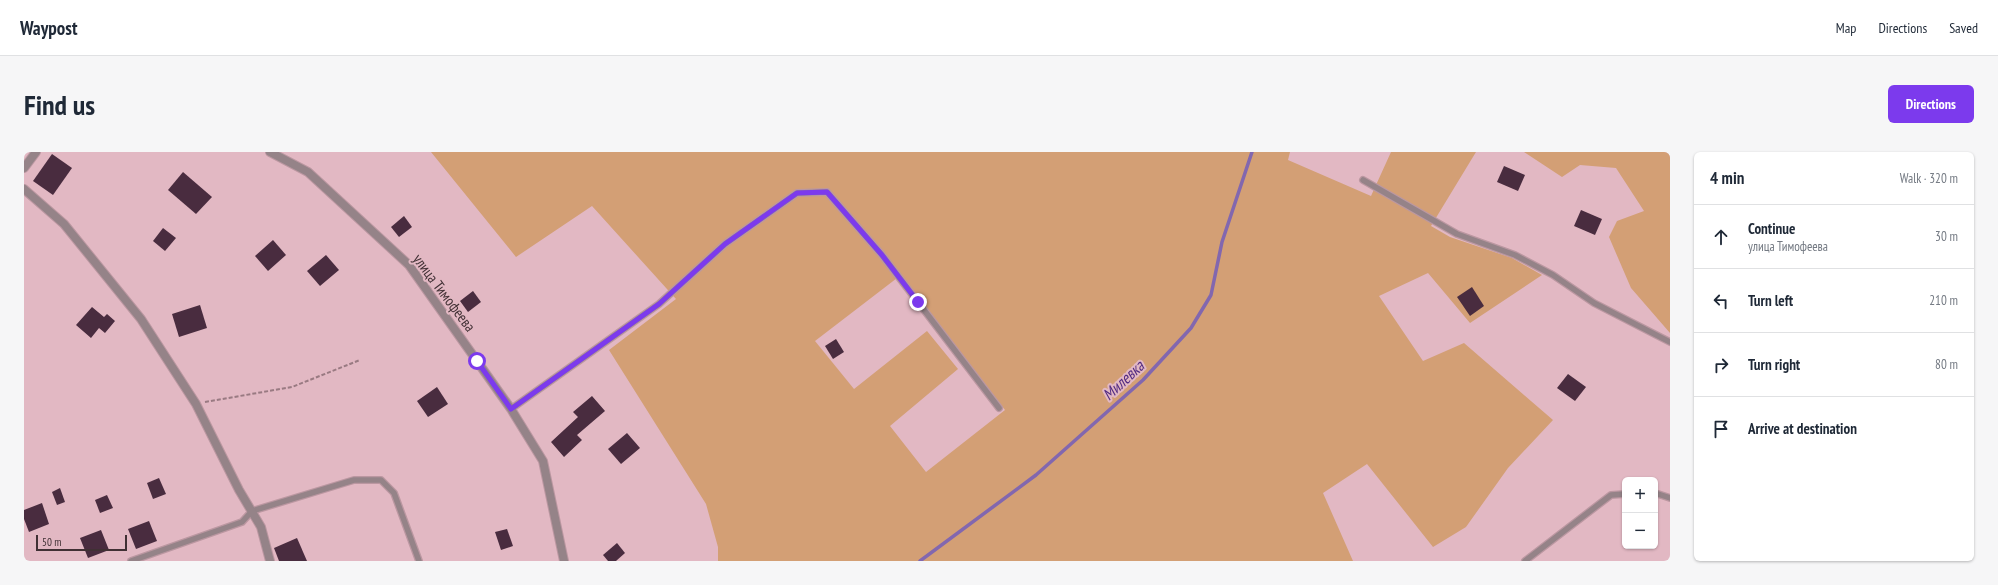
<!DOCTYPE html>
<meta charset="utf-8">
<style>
:root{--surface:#fff;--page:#f6f6f7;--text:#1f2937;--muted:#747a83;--line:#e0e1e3;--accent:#7c3aed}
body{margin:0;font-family:"PT Sans Narrow",sans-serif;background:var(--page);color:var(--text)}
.controls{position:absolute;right:12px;bottom:12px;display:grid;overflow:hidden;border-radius:6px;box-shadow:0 1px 3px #0004}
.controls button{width:36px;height:36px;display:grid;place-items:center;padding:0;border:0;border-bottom:1px solid var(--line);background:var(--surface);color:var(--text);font:20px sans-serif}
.scale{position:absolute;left:12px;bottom:10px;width:91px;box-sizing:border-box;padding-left:4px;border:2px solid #403034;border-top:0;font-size:11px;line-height:14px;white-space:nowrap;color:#403034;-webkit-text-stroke:3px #e2b8c3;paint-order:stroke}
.stop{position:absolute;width:12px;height:12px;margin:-9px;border:3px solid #7c3aed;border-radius:50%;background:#fff}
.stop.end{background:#7c3aed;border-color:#fff;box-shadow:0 1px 4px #0008}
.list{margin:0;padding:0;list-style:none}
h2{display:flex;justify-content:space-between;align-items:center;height:52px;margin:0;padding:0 16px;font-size:17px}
h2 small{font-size:13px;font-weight:400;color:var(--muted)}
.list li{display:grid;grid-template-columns:26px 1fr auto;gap:12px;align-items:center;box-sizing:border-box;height:64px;padding:0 16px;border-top:1px solid var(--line)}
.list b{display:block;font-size:15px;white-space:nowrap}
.list p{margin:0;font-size:13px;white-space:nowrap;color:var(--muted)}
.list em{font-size:13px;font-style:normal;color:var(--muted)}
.icon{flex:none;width:22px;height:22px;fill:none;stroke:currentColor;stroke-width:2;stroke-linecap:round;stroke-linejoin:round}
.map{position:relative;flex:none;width:1646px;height:409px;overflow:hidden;border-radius:6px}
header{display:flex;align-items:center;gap:24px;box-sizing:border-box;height:56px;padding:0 20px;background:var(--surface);border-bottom:1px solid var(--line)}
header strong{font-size:19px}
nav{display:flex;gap:22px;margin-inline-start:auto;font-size:14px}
.intro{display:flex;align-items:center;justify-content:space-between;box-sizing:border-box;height:96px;padding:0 24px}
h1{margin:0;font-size:28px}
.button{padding:10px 18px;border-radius:6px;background:var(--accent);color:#fff;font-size:14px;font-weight:700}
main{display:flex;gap:24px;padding:0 24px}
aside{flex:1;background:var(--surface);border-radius:6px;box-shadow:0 1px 3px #0004}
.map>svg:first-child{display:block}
.green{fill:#d39f75;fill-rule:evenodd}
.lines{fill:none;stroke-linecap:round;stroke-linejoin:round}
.stream{stroke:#8267af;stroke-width:3.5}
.building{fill:#492c3f}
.lane-casing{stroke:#bb97a1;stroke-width:8}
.street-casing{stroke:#bb97a1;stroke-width:10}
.path{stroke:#997a82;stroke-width:2;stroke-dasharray:4 2;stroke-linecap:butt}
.lane{stroke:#958388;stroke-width:5.5}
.street{stroke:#958388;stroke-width:8}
.route{stroke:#7c3aed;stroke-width:5}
.labels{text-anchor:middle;stroke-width:4;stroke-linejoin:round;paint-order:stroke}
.street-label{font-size:15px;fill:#403034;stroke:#e2b8c3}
.water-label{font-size:16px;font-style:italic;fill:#522b82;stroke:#e2b8c3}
</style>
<header>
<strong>Waypost</strong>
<nav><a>Map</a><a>Directions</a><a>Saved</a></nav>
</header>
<div class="intro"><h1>Find us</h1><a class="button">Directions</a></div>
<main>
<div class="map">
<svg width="1646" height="409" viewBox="0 0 1646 409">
<rect width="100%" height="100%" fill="#e2b8c3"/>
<g class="green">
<path d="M 407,0 L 1266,0 L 1264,8 L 1347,44 L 1367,0 L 1452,0 L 1407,74 L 1426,85 L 1488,106 L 1518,123 L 1446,171 L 1404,121 L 1355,144 L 1399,209 L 1440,191 L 1529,268 L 1484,316 L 1442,375 L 1409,395 L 1343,312 L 1299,341 L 1329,409 L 694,409 L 694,395 L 682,352 L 585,198 L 652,147 L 568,54 L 492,105 ZM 877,123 L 981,258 L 902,320 L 866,274 L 934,217 L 903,179 L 830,237 L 791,189 Z"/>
<polygon points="1500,0 1646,0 1646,181 1607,136 1585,85 1593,69 1620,59 1592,16 1556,13 1538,25"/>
</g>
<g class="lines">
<polyline class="stream" points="896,409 1012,323 1119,228 1167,176 1187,143 1198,90 1228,0"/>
</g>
<g class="building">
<polygon points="28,2 48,16 29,43 9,29"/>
<polygon points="1480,14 1501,23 1494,39 1473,30"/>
<polygon points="159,20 188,45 172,62 144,38"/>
<polygon points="1557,58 1578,67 1571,83 1550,74"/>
<polygon points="380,64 388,75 375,85 367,75"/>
<polygon points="139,76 152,86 141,99 129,89"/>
<polygon points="249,88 262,103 244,119 231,104"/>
<polygon points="302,103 315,118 296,134 283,119"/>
<polygon points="1448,135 1460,154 1446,164 1433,145"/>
<polygon points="449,139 457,150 444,160 436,149"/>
<polygon points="176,153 183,176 155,185 148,162"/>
<polygon points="68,155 80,165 83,162 91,169 81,181 75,176 67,186 52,173"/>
<polygon points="812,187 820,200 809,207 801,194"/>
<polygon points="1544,222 1562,235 1551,249 1533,236"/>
<polygon points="413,235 424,252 404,265 393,249"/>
<polygon points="568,244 581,259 553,283 558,288 540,305 527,290 554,265 549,260"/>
<polygon points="603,281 616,296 597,312 584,297"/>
<polygon points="135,326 142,342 129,347 123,331"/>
<polygon points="36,336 41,350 33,353 28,340"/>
<polygon points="83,343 89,356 76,361 71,348"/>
<polygon points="18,351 25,372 5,380 0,367 0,358"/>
<polygon points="125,369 133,389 112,397 104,377"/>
<polygon points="483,377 489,394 477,398 471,380"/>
<polygon points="77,378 85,398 64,406 56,386"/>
<polygon points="273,386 283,409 255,409 250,396"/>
<polygon points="593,391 601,401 592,409 584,409 579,403"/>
</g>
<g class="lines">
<defs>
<g id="lane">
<polyline points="1339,28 1433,82 1491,103 1529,123 1570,151 1646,190"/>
<polyline points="487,257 635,152 701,92 773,41 803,40 858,103 975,256"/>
<polyline points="1631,341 1646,346"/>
<polyline points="107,409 218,370 228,359 330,328 357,328 370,341 395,409"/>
<polyline points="1501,409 1587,343 1601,342"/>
</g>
<g id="street">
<polyline points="246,0 284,20 385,113 487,257 519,309 540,409"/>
<polyline points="0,16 12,0"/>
<polyline points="0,37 40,72 117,167 172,252 215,338 237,375 246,409"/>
</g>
</defs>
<use href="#lane" class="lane-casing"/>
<use href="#street" class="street-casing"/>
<polyline class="path" points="181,250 268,235 336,208"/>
<use href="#lane" class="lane"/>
<use href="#street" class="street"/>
</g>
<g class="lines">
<polyline class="route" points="453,209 487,257 635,152 701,92 773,41 803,40 858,103 894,150"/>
</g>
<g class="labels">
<g class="street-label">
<text transform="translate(420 141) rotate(53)" y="5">улица Тимофеева</text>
</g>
<g class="water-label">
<text transform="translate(1099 228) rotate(-43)" y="6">Милевка</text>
</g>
</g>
</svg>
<div class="controls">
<button>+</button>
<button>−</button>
</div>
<div class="scale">50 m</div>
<div class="stop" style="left:453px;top:209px"></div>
<div class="stop end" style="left:894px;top:150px"></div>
</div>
<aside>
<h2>4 min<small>Walk · 320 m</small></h2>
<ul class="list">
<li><svg class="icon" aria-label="ahead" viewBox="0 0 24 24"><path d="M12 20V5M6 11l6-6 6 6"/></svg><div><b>Continue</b><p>улица Тимофеева</p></div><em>30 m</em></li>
<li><svg class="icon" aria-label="left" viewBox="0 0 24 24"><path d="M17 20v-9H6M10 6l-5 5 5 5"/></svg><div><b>Turn left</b></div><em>210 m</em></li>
<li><svg class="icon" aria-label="right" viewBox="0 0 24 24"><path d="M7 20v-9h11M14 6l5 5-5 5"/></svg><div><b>Turn right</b></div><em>80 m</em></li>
<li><svg class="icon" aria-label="arrive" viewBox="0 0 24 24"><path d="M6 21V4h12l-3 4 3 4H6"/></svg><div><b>Arrive at destination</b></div></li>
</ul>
</aside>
</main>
